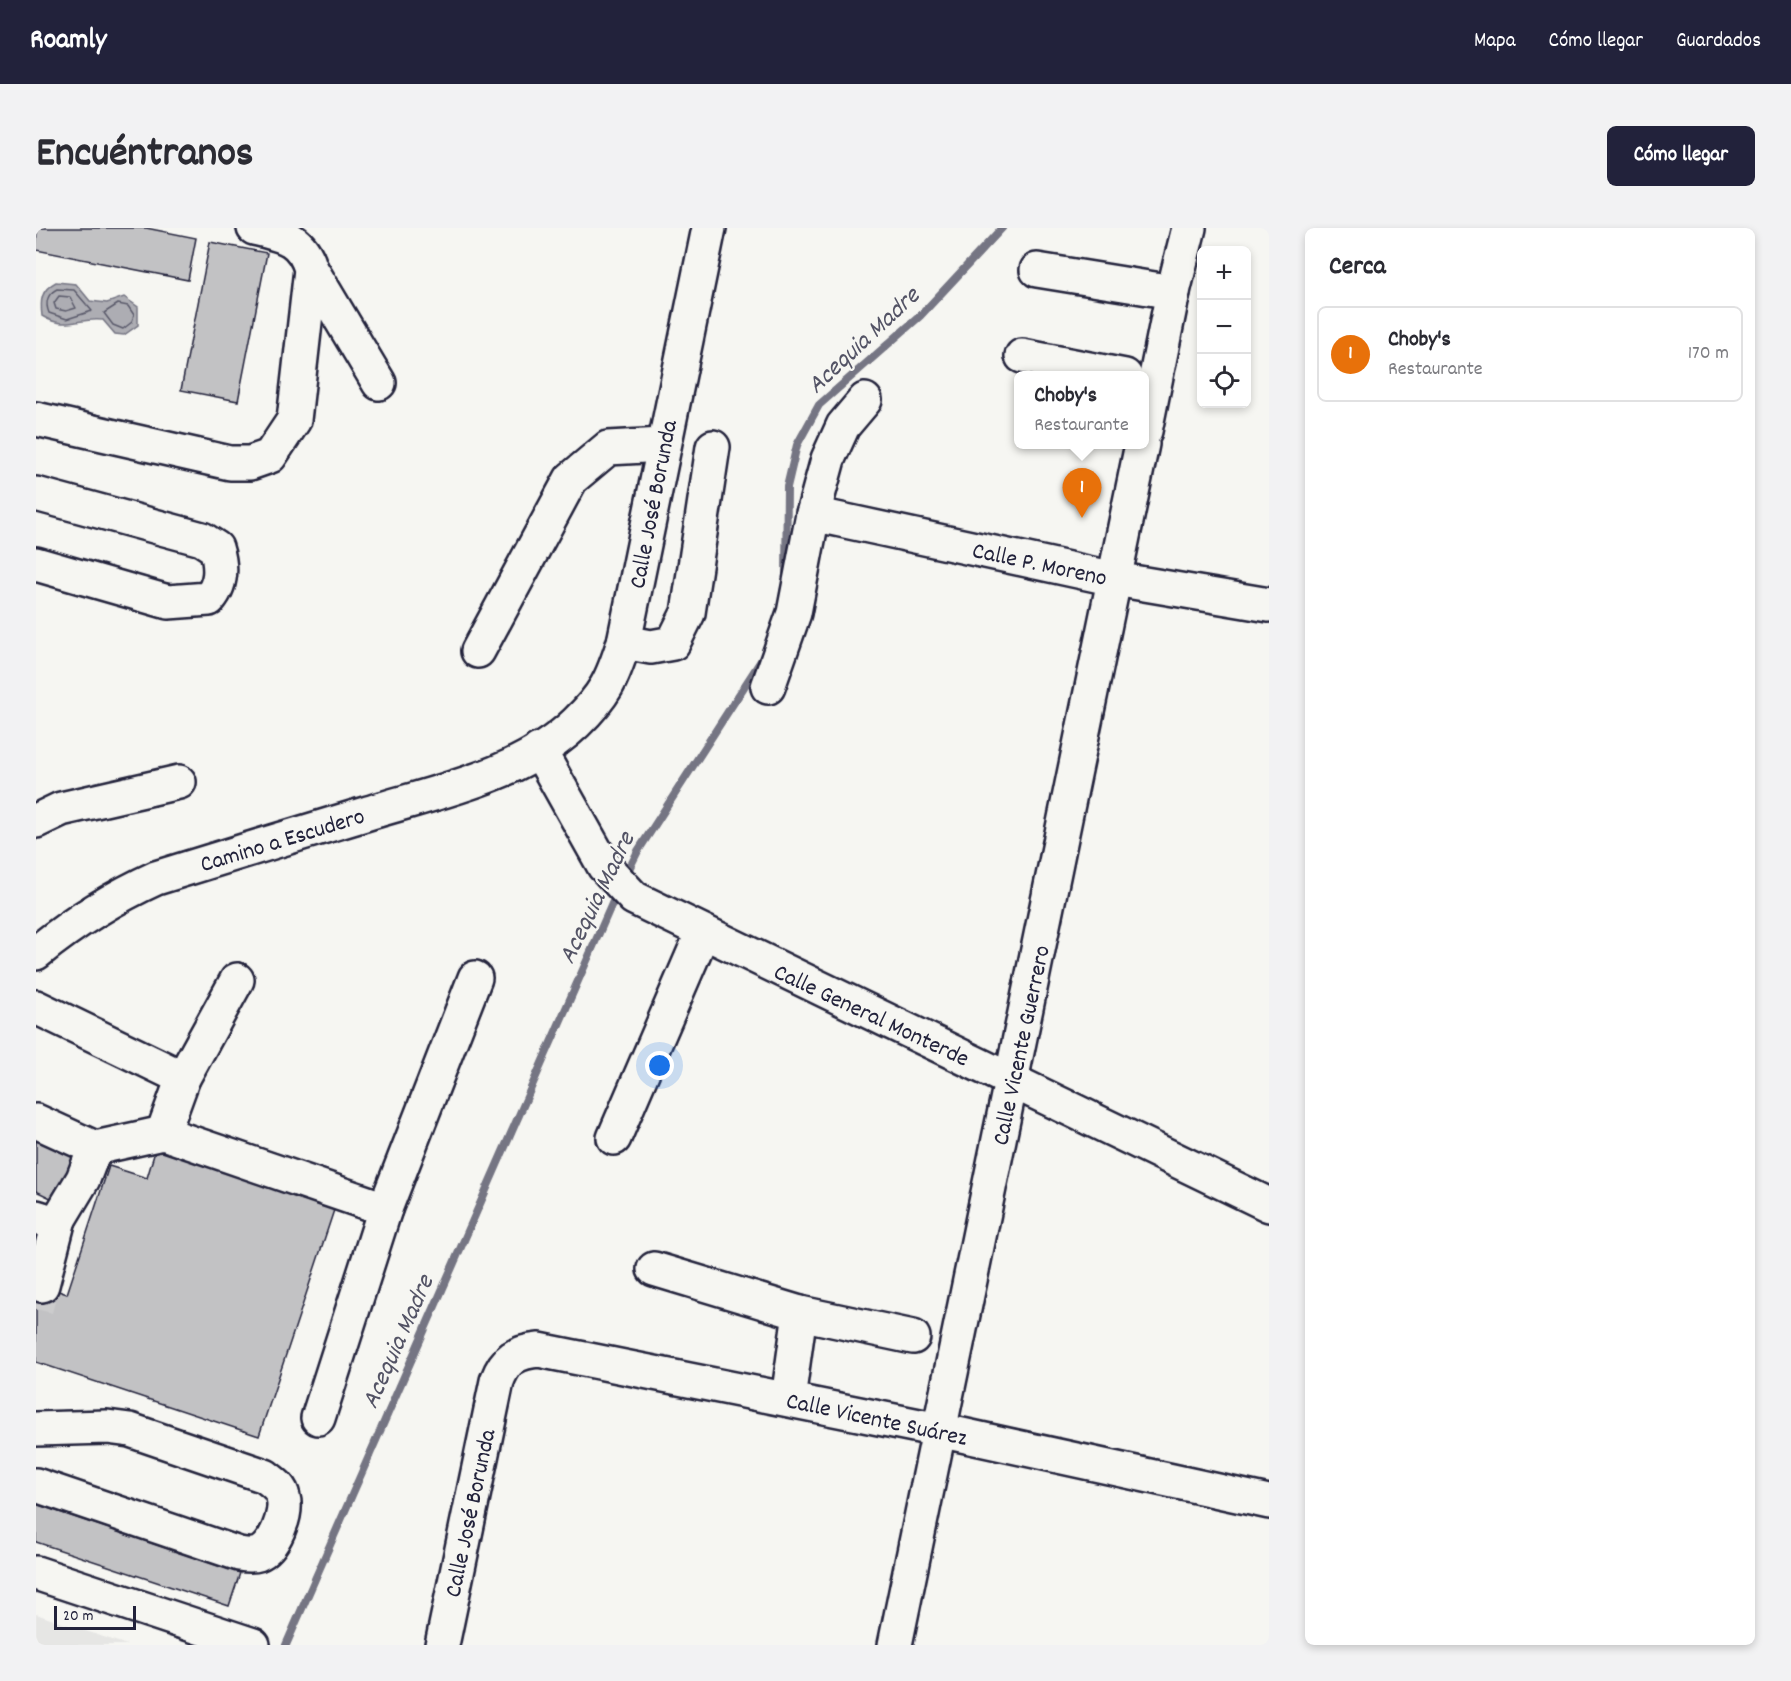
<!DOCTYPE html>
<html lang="es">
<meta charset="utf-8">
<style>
:root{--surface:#fff;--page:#f2f2f3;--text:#2b2b33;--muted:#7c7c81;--line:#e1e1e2;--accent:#22223b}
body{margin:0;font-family:Dekko,sans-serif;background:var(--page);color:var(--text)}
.controls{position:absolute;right:18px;top:18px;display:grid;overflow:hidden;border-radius:9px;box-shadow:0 3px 9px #0003}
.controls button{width:54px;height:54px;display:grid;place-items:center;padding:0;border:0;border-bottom:2px solid var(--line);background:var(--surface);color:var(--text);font:30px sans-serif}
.scale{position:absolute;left:18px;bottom:15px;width:82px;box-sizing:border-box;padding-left:6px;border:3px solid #22223b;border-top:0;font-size:16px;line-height:21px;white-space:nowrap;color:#22223b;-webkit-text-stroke:4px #f6f6f2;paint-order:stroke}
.you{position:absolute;left:624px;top:838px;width:21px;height:21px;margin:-15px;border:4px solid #fff;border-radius:50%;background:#1a73e8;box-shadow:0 0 0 9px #1a73e833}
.badge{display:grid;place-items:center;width:39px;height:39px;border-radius:50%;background:var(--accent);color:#fff;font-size:20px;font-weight:700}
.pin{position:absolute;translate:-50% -50px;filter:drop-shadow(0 2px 3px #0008)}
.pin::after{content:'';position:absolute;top:32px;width:21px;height:18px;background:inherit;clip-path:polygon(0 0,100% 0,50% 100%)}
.popup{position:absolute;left:978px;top:143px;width:135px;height:78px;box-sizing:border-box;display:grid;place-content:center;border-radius:9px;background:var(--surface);filter:drop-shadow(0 2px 4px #0005);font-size:20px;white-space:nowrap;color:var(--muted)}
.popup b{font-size:22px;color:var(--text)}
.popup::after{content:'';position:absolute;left:50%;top:100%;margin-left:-12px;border:12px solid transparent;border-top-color:var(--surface)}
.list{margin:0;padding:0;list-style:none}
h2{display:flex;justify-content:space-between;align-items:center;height:78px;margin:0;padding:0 24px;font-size:26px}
h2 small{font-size:20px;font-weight:400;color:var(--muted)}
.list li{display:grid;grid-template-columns:39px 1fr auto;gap:18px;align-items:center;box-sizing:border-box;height:96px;margin:0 12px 12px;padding:0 12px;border:2px solid var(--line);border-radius:9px}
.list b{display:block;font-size:22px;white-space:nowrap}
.list p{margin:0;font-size:20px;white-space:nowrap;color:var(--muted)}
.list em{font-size:20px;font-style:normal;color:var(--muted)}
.icon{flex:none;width:33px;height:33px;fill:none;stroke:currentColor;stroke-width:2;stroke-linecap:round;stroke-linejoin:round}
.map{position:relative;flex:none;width:1233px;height:1417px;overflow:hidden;border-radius:9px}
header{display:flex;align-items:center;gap:36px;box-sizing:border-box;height:84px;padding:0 30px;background:var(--accent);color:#fff}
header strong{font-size:28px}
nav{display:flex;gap:33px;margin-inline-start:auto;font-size:21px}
.intro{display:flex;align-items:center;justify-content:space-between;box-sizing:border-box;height:144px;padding:0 36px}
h1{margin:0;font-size:42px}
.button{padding:15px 27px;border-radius:9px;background:var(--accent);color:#fff;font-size:21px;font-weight:700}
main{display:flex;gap:36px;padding:0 36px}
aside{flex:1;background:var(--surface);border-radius:9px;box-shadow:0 3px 9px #0003}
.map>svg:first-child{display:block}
.built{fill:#e6e6e4}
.water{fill:#adadb3;stroke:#757583;stroke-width:1.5}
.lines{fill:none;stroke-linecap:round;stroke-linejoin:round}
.shore{stroke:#5a5a6b;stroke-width:1.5}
.stream{stroke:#757583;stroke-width:8}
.building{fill:#c2c2c4;stroke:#22223b;stroke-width:1.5}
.minor-tunnel{stroke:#cccccd;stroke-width:33;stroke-dasharray:33 16;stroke-linecap:butt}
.minor-casing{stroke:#22223b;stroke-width:38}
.major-casing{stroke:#22223b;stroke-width:38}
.minor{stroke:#f6f6f2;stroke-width:33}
.major{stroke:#f6f6f2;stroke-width:33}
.labels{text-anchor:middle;stroke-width:4.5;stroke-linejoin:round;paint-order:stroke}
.street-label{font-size:24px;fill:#22223b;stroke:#f6f6f2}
.water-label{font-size:26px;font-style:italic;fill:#535365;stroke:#f6f6f2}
</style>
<header>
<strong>Roamly</strong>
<nav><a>Mapa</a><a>Cómo llegar</a><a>Guardados</a></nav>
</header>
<div class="intro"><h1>Encuéntranos</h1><a class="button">Cómo llegar</a></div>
<main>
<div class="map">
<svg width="1233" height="1417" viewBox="0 0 1233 1417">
<rect width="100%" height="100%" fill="#f6f6f2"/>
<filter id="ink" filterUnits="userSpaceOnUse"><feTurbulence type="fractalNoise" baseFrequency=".0167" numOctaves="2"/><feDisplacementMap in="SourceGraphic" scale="12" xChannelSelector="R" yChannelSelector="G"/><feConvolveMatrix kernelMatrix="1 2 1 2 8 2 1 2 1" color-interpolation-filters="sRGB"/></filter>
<g filter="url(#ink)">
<polygon class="built" points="0,1386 91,1417 0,1417"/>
<path class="water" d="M 20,54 L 40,56 L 54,73 L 71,75 L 88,69 L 102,79 L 102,97 L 88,107 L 79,106 L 67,92 C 42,89 31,103 6,88 C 4,72 5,62 20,54 Z"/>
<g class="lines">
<g class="shore">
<path d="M 21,61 L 38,62 L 56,83 L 31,91 L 13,85 C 9,75 11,66 21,61 Z"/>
<polygon points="23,68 34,69 40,80 30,83 20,81 18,75"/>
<polygon points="82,76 92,78 98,87 96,94 87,101 77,97 68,85"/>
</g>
<g class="stream">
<polyline points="750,347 751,259 761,217 783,177 884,88 966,0"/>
<polyline points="588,651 602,623 726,431"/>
<polyline points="250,1417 582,662"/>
</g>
</g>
<g class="building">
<polygon points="1,0 110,0 160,10 152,52 0,22"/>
<polygon points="174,14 231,25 202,173 145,162"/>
<polygon points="0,908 48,931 27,976 0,963"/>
<polygon points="120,920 299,979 223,1208 0,1134 0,1055 31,1066 73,938 111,950"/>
<polygon points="0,1276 204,1345 193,1378 0,1314"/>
</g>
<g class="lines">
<polyline class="minor-tunnel" points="0,1081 6,1057"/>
<defs>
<g id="minor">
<polyline points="275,41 343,155"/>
<polyline points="1001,42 1137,64"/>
<polyline points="986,128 1089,148"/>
<path d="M 0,191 L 194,235 L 214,235 L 234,228 L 258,192 L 275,41 C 266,10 247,7 218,0"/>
<path d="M 0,266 L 166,311 L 180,320 C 186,339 186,356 173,371 L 132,374 L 0,336"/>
<polyline points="777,286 1079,351 1233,377"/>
<polyline points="588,414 615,419 637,415 652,385 677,219"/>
<polyline points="442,423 535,251 572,220 627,217"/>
<polyline points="732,459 758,385 777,286 792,231 807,198 829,172"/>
<polyline points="503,522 568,638 598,670 1233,977"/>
<polyline points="0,593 25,581 143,554"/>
<path d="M 0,725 C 38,694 76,670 120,650 C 190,628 259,607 329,586 C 400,564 485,548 540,495 C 569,467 576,452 588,414 L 673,0"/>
<polyline points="0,779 147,850"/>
<polyline points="0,893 59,920"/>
<polyline points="127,905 147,850 201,752"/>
<polyline points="578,910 666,706"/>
<polyline points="0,989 13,993 23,991 47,951 59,920 127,905 349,981"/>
<polyline points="618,1041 764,1085 752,1171"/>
<polyline points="6,1057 23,991"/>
<polyline points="764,1085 877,1109"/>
<polyline points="282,1190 349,981 439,750"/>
<path d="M 0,1201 L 71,1199 L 94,1202 L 229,1248 C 237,1254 245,1259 247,1269 C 252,1286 238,1320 222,1326 C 216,1328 209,1327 203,1326 L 0,1257"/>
<polyline points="0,1345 217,1417"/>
<path d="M 406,1417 L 461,1153 C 469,1131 480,1124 503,1122 L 903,1202 L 1233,1274"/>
</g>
<g id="major">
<polyline points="1109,203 1137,64 1153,0"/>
<polyline points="859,1417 1106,216"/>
</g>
</defs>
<use href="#minor" class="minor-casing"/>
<use href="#major" class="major-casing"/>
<use href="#minor" class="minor"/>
<use href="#major" class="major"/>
</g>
</g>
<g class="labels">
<g class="street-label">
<text transform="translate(616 276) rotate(-79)" y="8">Calle José Borunda</text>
<text transform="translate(1004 335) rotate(12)" y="8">Calle P. Moreno</text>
<text transform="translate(246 611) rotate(-17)" y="8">Camino a Escudero</text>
<text transform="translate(836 786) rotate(25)" y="8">Calle General Monterde</text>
<text transform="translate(984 817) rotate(-78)" y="8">Calle Vicente Guerrero</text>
<text transform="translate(841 1190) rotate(12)" y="8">Calle Vicente Suárez</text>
<text transform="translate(433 1285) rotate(-78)" y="8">Calle José Borunda</text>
</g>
<g class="water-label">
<text transform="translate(826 111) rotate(-43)" y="9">Acequia Madre</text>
<text transform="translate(559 669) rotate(-64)" y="9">Acequia Madre</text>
<text transform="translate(360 1113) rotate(-66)" y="9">Acequia Madre</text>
</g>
</g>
</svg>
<div class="controls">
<button>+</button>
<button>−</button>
<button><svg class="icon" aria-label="locate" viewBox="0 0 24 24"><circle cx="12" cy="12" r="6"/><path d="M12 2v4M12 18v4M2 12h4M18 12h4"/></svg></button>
</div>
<div class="scale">20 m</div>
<div class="you"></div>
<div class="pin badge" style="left:1046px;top:290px;background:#e8710a">1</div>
<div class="popup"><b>Choby's</b>Restaurante</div>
</div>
<aside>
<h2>Cerca<small></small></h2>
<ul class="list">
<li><span class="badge" style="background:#e8710a">1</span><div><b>Choby's</b><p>Restaurante</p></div><em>170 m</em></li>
</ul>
</aside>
</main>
